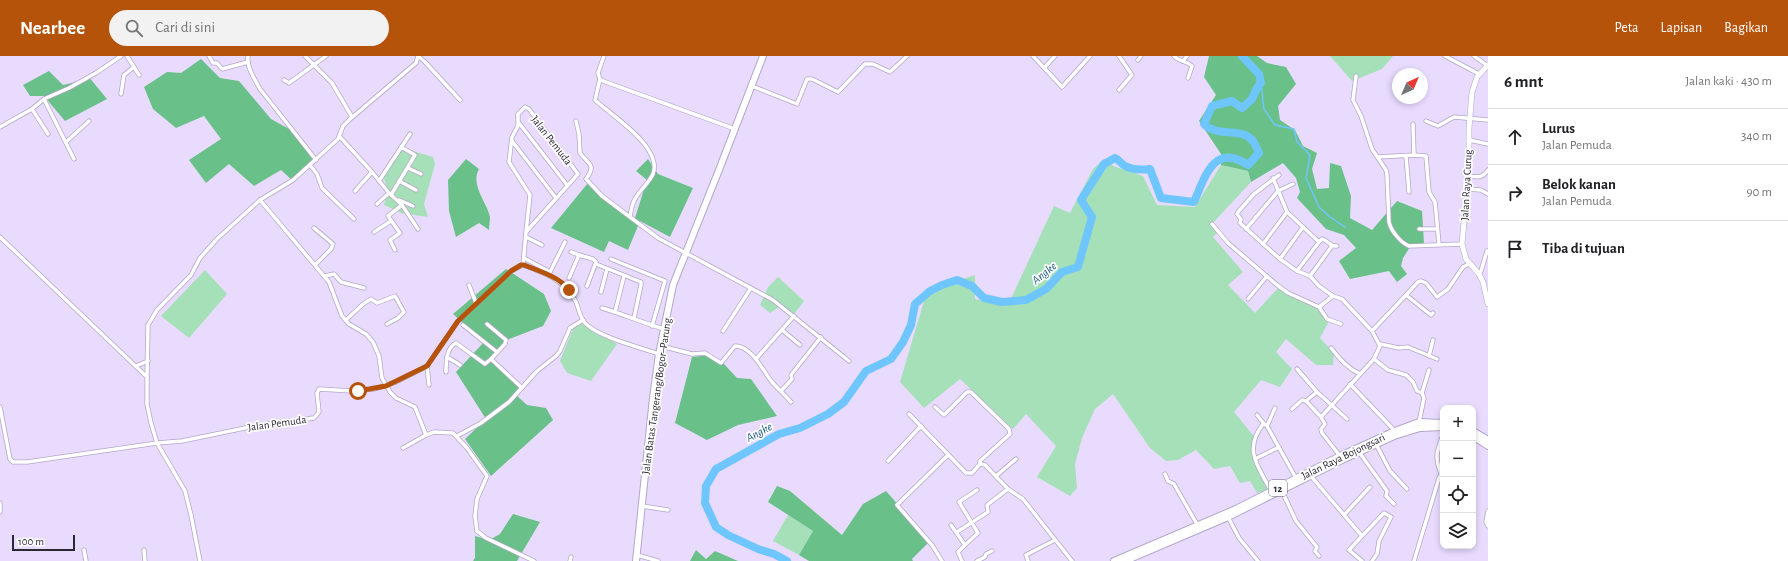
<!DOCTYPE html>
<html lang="id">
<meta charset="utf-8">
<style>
:root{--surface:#fff;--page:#f2f2f2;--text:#202124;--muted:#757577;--line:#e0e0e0;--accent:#b45309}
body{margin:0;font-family:"Alegreya Sans",sans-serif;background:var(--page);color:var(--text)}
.controls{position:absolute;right:12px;bottom:12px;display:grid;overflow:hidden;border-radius:8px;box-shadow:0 2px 6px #0003}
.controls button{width:36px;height:36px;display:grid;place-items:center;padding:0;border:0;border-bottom:1px solid var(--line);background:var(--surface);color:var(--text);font:20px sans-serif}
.compass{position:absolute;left:1392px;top:12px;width:36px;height:36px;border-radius:50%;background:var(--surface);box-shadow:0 2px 6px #0003;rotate:44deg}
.scale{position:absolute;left:12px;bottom:10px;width:63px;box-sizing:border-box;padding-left:4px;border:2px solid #2c2734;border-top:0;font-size:11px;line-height:14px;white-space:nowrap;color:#2c2734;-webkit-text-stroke:3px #fff;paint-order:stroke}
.stop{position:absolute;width:12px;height:12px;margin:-9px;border:3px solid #b45309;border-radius:50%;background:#fff}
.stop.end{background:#b45309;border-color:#fff;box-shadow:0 1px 4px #0008}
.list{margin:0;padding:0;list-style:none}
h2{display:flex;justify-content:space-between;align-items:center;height:52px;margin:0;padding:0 16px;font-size:17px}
h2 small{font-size:13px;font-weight:400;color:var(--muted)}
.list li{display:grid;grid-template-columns:26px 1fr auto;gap:12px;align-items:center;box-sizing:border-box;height:56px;padding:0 16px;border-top:1px solid var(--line)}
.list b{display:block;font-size:15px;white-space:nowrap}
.list p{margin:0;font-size:13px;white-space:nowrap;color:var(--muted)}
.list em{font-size:13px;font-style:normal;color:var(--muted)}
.icon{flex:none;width:22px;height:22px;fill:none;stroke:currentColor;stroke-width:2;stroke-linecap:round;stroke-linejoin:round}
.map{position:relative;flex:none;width:1488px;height:505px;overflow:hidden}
header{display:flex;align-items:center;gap:24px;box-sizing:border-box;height:56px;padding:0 20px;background:var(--accent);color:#fff}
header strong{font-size:19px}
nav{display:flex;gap:22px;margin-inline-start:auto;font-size:14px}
.search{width:280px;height:36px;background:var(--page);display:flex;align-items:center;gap:10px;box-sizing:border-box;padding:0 14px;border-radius:22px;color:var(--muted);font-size:15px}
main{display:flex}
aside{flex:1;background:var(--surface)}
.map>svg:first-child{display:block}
.green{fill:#a6e0b8}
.forest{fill:#69c089}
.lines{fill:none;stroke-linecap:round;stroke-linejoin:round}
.stream{stroke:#6fc6fe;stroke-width:1.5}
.river{stroke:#6fc6fe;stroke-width:8}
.minor-casing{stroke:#b3a7c8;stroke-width:5}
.secondary-casing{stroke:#b3a7c8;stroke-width:6}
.primary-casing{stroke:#b3a7c8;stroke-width:8}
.trunk-casing{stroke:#b3a7c8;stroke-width:8}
.minor{stroke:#fff;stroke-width:3.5}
.secondary{stroke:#fff;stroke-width:5}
.primary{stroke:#fff;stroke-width:6}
.trunk{stroke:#fff;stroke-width:6}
.route{stroke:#b45309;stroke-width:5}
.labels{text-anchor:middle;stroke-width:3.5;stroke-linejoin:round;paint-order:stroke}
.shield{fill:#fff;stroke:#6b6871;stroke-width:1}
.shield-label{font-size:10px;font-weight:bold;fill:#2c2734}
.street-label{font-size:11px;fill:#2c2734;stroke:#fff}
.water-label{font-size:12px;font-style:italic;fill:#1c5c82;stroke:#fff}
</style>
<header>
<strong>Nearbee</strong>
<div class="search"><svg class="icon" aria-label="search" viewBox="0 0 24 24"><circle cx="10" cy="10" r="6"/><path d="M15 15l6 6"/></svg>Cari di sini</div>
<nav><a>Peta</a><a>Lapisan</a><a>Bagikan</a></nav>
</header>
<main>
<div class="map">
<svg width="1488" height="505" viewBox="0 0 1488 505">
<rect width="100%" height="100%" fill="#e8dbfe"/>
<g class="green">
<polygon points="1330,0 1393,0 1382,13 1352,25"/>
<polygon points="403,92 433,101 435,108 424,148 428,161 401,157 384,149 388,134 383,120"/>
<polygon points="1104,103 1113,110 1143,120 1157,149 1195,151 1221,109 1248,115 1251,126 1212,168 1219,175 1213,181 1243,216 1228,229 1255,257 1278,232 1318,252 1329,265 1320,282 1334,297 1333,309 1316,309 1286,283 1276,296 1292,313 1280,331 1261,324 1234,356 1257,384 1254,398 1272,432 1257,437 1250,425 1240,427 1230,410 1214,413 1196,394 1178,404 1166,405 1150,392 1113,338 1095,353 1082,382 1075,408 1077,432 1070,440 1037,421 1056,390 1026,358 1013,373 960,323 924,352 900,326 927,235 975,219 975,243 1008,249 1054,150 1070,157 1093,113"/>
<polygon points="205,214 227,238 189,282 161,260"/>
<polygon points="778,221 804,245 794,258 782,249 770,257 760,249 768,231"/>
<polygon points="576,265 617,288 591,325 567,317 560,305"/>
<polygon points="788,459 813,475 799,499 773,485"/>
</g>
<g class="forest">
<polygon points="1209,0 1257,0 1267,7 1286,11 1296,28 1278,50 1280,64 1295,74 1303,90 1317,97 1312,113 1317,133 1329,132 1330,107 1341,110 1351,140 1350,162 1372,174 1397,145 1422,155 1424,188 1410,191 1403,202 1401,210 1407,218 1397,226 1389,215 1350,223 1339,205 1356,192 1344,179 1326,173 1297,142 1300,136 1296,122 1283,107 1251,126 1248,115 1221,109 1221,98 1199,65 1216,39 1204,21"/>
<polygon points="201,3 220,22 239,25 271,63 298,78 317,102 292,124 281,114 254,130 229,108 206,127 189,104 221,83 204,60 176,72 153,53 144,31 167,16 181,17"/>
<polygon points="49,15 63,29 80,25 88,20 107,43 65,65 44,40 30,40 23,29"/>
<path d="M 466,103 L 479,113 C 470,129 487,146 490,161 C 490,165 489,170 489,174 L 479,167 L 456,181 L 449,155 L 448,124 Z"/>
<polygon points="648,103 658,118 693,132 670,181 640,165 628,194 609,185 604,196 551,172 588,127 635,162 647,124 636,115"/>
<polygon points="506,213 544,238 551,255 543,270 504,285 492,303 523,332 516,339 527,349 546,352 553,364 491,420 465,383 486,363 456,316 484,286 453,258"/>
<polygon points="712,299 724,308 737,322 751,323 777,360 738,369 707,384 675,367 692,301"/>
<polygon points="777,430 790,435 842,479 863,448 886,435 930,485 912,503 913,505 809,505 799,499 813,475 768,446"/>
<polygon points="513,458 540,466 517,505 473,505 475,502 475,480 489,484 500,478"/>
<polygon points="696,494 706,503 715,495 738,505 690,505"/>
</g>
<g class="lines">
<polyline class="stream" points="1261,27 1264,53 1275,69 1294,73 1297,86 1310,99 1306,122 1319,151 1330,161 1345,171"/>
<path class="river" d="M 787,505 L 774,498 L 758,493 L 728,479 L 716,471 L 705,447 L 706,430 L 716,413 L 779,378 L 800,372 L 828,358 L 844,346 L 866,315 L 891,303 L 903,286 L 911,269 L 915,248 L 930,235 L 942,229 L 957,224 L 972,230 L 984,242 L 1002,246 L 1026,244 L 1046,233 L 1062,216 L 1078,211 L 1092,161 L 1081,144 L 1104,108 L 1115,102 C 1120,104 1121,108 1125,110 C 1132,114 1142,114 1150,113 L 1161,142 L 1194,146 C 1205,121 1214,86 1248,109 L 1259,97 C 1257,93 1255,86 1251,83 C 1240,72 1216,81 1204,68 L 1212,50 L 1232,45 L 1242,52 L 1252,43 L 1257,32 L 1261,27 L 1259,18 L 1242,0"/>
<defs>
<g id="minor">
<polyline points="127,0 139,19"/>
<polyline points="209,0 213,7 217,7 222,13 248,6"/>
<path d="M 248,0 C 246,10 255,24 260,33 L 316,104"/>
<polyline points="305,0 332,27 352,61"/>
<polyline points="418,0 425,6 460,44"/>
<polyline points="604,0 598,17 600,23 603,25 735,73"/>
<polyline points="1033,0 1062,31 1090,0"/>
<path d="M 1174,0 C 1179,6 1186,4 1192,10 L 1188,22"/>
<polyline points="1445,0 1479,18"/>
<polyline points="1474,0 1488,10"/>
<polyline points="1138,4 1141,0"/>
<polyline points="1183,5 1187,0"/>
<polyline points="1044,12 1055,0"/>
<path d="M 1356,20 L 1353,44 L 1361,60 L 1372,93 L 1386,114 L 1387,119 L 1389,166 C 1391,175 1401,187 1409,190 L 1462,188"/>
<path d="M 600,23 L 595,44 C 611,59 663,91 653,118 C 649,127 640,134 635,143 C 632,148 631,155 630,160"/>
<polyline points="284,24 289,27 326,0"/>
<polyline points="752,30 797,48 807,23 812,23 838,36 865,8 873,8 890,16 907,0"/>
<polyline points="1119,34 1132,19 1119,0"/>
<polyline points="121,38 124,19 134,11"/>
<polyline points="44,43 74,103"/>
<polyline points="32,53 48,78"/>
<path d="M 576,65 L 579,78 L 580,97 C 588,108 597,108 586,123 L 602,140 L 658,182 L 773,244 L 849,305"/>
<polyline points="1426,65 1438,70 1454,61 1488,64"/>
<polyline points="519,67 567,129"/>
<polyline points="1413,68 1414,99"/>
<polyline points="0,71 32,53 44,43 69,32 96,17 121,0"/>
<polyline points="340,81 372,116 355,135"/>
<polyline points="1469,84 1488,88"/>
<polyline points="512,85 556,142"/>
<polyline points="66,86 89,65"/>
<polyline points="1406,100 1409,136"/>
<polyline points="1378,101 1414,99 1426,100 1429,136 1435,146 1439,188"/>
<polyline points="310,109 317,118 322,132 354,163"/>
<polyline points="408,112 421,118"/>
<polyline points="372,116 389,137 402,149 418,173"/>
<polyline points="1279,119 1254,138 1238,156 1237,158 1241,163 1240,167 1280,203 1297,215 1310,220 1319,230 1333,240 1342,243 1372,275 1380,290 1374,303 1388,314 1406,319 1413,326 1417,335 1422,337 1424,342 1419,366"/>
<path d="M 1468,120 C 1477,121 1482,123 1488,114"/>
<path d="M 1273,122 L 1287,156 L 1319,186 L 1322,183 C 1328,184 1330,191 1337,190"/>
<polyline points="379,125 410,78"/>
<polyline points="399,125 416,134"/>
<polyline points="1467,133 1481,134 1488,138"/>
<polyline points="391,139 415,99 401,91"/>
<polyline points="260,144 329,226 342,260 349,268 366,278 373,286 379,300 382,322 390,336 396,342 415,351 426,379"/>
<polyline points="399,144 413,150"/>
<polyline points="377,148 389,137"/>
<polyline points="1212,168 1228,187 1277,229 1288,237 1319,251 1327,263 1341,268"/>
<polyline points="314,172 333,188 331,193 315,209"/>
<polyline points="1246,173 1278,135 1293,128"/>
<polyline points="1419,173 1437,173"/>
<polyline points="374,176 391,165"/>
<polyline points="0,181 147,321"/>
<polyline points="526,181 542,189"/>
<polyline points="1263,188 1287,156"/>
<polyline points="395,194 390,184 400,177 388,160 402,149"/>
<polyline points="571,196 579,199"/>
<polyline points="524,202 550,216 548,219"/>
<polyline points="611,203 665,225 652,270"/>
<polyline points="1280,203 1303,171"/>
<polyline points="596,208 641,226 641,229 634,262"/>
<polyline points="523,209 526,176 578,118 529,53 525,51 518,58 518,70 512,81 509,106 530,139 526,176"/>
<polyline points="1297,215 1319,186"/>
<polyline points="550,216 565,186"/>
<polyline points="1479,218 1481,215 1487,195"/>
<polyline points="325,220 334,218 341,226 364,232"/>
<polyline points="1310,220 1332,190"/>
<polyline points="569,222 579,199 593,203 596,206 587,230"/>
<polyline points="469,229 476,247"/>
<polyline points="601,236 607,213"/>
<polyline points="1406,239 1418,226 1421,225 1426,227 1437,241 1448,233 1463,211 1469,208"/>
<polyline points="1248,243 1267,220"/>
<polyline points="1319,251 1333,240"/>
<path d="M 602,252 C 623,258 643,267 664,273"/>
<polyline points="615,256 624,220"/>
<polyline points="346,264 363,248 371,243 377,247 395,240 404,256 398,262 387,268"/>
<polyline points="487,268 506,284 505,288 491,303 522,332"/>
<polyline points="463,269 497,296"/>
<polyline points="782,274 800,289"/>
<polyline points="723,275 751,232"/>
<polyline points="1372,275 1406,239 1431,259 1433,257"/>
<polyline points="1380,288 1399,292 1408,291 1437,303"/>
<path d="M 661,290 L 692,298 L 705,297 L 721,307 L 735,290 C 752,290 763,315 772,326 C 778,333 785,339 791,346"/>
<path d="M 1331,292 C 1340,303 1347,312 1360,318"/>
<polyline points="1429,300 1433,284"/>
<polyline points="447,301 460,309"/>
<polyline points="756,303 794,260"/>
<polyline points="136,310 148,305"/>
<polyline points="427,310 429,329"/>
<polyline points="1297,313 1317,336 1347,363"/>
<path d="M 446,316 C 446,307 446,292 456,287 L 485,308 L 491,303"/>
<polyline points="1350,328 1395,375"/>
<polyline points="781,335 792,323 791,319 821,281"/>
<polyline points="1422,337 1429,314"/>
<polyline points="1306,345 1321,361"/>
<path d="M 0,351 L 10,403 L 13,406 L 27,406 L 157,387 L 182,385 L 260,369 L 314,362 L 319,356 L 317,337 L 319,333 L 352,335 L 374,333 L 396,326 L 427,310 L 458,265 L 511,215 L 523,209 C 545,217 565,224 576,246 C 579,253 580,263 586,268 C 601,282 639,291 659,298"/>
<polyline points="935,351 944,359 967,336 971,336 1009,373 1010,378 980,405 980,408"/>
<polyline points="1275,352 1267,370 1297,424"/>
<polyline points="1292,353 1302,344 1306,345 1317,336"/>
<polyline points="909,358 966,417 972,417 980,408 985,409 1008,433 1023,443 1072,505"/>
<polyline points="1257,359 1265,369"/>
<path d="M 1263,368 C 1243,394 1258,410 1271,435"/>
<polyline points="457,380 481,367 509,346 537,315 556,300 560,295 570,272 583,264"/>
<polyline points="1376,388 1390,415 1407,433"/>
<polyline points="403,392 426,379 434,376 453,377 467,392 487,420 477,443 475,460 477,475 486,482 534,505"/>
<polyline points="1359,396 1387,435 1386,440 1394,448"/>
<polyline points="1340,400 1322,377 1321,373 1325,368 1321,361 1374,303"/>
<polyline points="1255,403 1279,391"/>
<polyline points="888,405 921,370"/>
<path d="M 1441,417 C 1434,400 1437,396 1443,379"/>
<polyline points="1165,418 1168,425 1174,428 1198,470"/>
<polyline points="1310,419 1362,480 1384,457 1391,461 1379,485 1377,498 1372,505"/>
<polyline points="996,420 1016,403"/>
<polyline points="1282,435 1296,465 1317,491 1315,495 1319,500"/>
<polyline points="0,447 0,456"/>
<polyline points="642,450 668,454"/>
<polyline points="1488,455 1486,466 1488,470"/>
<polyline points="1344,459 1370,431"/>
<polyline points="1228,461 1239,482 1258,505"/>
<polyline points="951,469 965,489 958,496 962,505"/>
<polyline points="957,476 988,456 987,449 1008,433"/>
<polyline points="965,489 978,477 959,446 977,434"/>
<polyline points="84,494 86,505"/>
<polyline points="144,494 145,505"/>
<polyline points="637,499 658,505"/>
<polyline points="200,505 191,459 185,435 157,387 151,367 147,348 147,321 148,269 157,254 191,219 200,202 217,183 260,144 293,124 338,83 343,70 349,64 416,7 418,0"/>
<polyline points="570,505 571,501"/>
<polyline points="942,505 932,489 897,449 948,399"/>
<polyline points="977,505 985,501 986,498 992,495"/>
<polyline points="1028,505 1026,499 1055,484"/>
<polyline points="1362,505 1349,494 1362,480"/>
<polyline points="1414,505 1439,422 1443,415"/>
</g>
<polyline id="secondary" points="1488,9 1477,21 1472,36 1469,72 1469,111 1462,188 1466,203 1479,218 1483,226 1488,248"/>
<polyline id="primary" points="636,505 653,342 659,298 673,229 719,114 763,0"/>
<g id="trunk">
<polyline points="1473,375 1488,384"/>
<polyline points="1473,380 1488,390"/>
<polyline points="1114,505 1236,453 1340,400 1395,375 1419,366 1443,367"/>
<polyline points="1125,505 1228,461 1344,403 1394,380 1420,372 1443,371"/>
</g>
</defs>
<use href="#minor" class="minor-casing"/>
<use href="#secondary" class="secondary-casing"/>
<use href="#primary" class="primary-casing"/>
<use href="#trunk" class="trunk-casing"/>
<use href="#minor" class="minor"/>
<use href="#secondary" class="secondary"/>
<use href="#primary" class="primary"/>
<use href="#trunk" class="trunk"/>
</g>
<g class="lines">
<path class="route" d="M 358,335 L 386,330 L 427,310 L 458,265 L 511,215 L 521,209 L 524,209 C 539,215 560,221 569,234"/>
</g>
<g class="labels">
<rect class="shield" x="1269" y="424" width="18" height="16" rx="3"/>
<g class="shield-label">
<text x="1278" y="436">12</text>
</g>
<g class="street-label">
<text transform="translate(552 84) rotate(52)" y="4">Jalan Pemuda</text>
<text transform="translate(1466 129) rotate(-87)" y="4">Jalan Raya Curug</text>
<text transform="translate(656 340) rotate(-82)" y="4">Jalan Batas Tangerang/Bogor–Parung</text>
<text transform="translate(277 367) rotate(-8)" y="4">Jalan Pemuda</text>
<text transform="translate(1343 400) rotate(-26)" y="4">Jalan Raya Bojongsari</text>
</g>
<g class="water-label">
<text transform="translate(1044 217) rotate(-39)" y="4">Angke</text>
<text transform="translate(759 376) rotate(-28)" y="4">Angke</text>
</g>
</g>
</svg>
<div class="controls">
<button>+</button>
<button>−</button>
<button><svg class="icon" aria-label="locate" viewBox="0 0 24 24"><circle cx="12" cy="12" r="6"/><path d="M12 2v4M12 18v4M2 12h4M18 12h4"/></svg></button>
<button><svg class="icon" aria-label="layers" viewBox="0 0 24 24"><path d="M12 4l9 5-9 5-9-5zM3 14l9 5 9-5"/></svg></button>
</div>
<svg class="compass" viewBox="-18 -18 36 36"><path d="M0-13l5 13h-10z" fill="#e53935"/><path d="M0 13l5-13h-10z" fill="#757577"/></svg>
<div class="scale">100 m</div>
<div class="stop" style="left:358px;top:335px"></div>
<div class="stop end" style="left:569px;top:234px"></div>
</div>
<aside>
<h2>6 mnt<small>Jalan kaki · 430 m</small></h2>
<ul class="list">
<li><svg class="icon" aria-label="ahead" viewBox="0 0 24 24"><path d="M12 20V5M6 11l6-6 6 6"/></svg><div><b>Lurus</b><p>Jalan Pemuda</p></div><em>340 m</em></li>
<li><svg class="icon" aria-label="right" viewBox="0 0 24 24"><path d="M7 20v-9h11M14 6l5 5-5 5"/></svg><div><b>Belok kanan</b><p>Jalan Pemuda</p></div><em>90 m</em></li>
<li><svg class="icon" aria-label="arrive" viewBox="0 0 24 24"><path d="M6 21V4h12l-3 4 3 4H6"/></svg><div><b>Tiba di tujuan</b></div></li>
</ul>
</aside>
</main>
